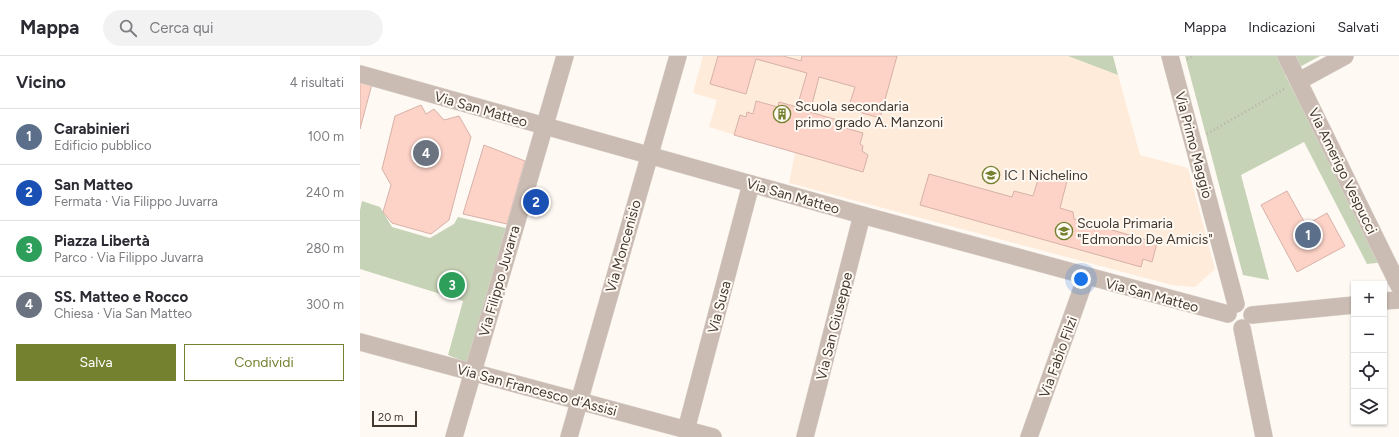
<!DOCTYPE html>
<html lang="it">
<meta charset="utf-8">
<style>
:root{--surface:#fff;--page:#f2f2f3;--text:#2b2b33;--muted:#7c7c81;--line:#e1e1e2;--accent:#748230}
body{margin:0;font-family:Figtree,sans-serif;background:var(--page);color:var(--text)}
.controls{position:absolute;right:12px;bottom:12px;display:grid;overflow:hidden;border-radius:0px;box-shadow:0 1px 3px #0004}
.controls button{width:36px;height:36px;display:grid;place-items:center;padding:0;border:0;border-bottom:1px solid var(--line);background:var(--surface);color:var(--text);font:20px sans-serif}
.scale{position:absolute;left:12px;bottom:10px;width:45px;box-sizing:border-box;padding-left:4px;border:2px solid #44392f;border-top:0;font-size:11px;line-height:14px;white-space:nowrap;color:#44392f;-webkit-text-stroke:3px #fff9f4;paint-order:stroke}
.you{position:absolute;left:721px;top:223px;width:14px;height:14px;margin:-10px;border:3px solid #fff;border-radius:50%;background:#1a73e8;box-shadow:0 0 0 6px #1a73e833}
.badge{display:grid;place-items:center;width:26px;height:26px;border-radius:50%;background:var(--accent);color:#fff;font-size:13px;font-weight:700}
.pin{position:absolute;translate:-50% -50%;border:2px solid #fff;box-shadow:0 1px 4px #0006}
.list{margin:0;padding:0;list-style:none}
h2{display:flex;justify-content:space-between;align-items:center;height:52px;margin:0;padding:0 16px;font-size:17px}
h2 small{font-size:13px;font-weight:400;color:var(--muted)}
.list li{display:grid;grid-template-columns:26px 1fr auto;gap:12px;align-items:center;box-sizing:border-box;height:56px;padding:0 16px;border-top:1px solid var(--line)}
.list b{display:block;font-size:15px;white-space:nowrap}
.list p{margin:0;font-size:13px;white-space:nowrap;color:var(--muted)}
.list em{font-size:13px;font-style:normal;color:var(--muted)}
.actions{display:flex;gap:8px;padding:12px 16px}
.actions a{flex:1;padding:9px 0;border:1px solid var(--accent);border-radius:0px;text-align:center;font-size:14px;color:var(--accent)}
.actions .main{background:var(--accent);color:#fff}
.icon{flex:none;width:22px;height:22px;fill:none;stroke:currentColor;stroke-width:2;stroke-linecap:round;stroke-linejoin:round}
.map{position:relative;flex:none;width:1039px;height:381px;overflow:hidden}
header{display:flex;align-items:center;gap:24px;box-sizing:border-box;height:56px;padding:0 20px;background:var(--surface);border-bottom:1px solid var(--line)}
header strong{font-size:19px}
nav{display:flex;gap:22px;margin-inline-start:auto;font-size:14px}
.search{width:280px;height:36px;background:var(--page);display:flex;align-items:center;gap:10px;box-sizing:border-box;padding:0 14px;border-radius:22px;color:var(--muted);font-size:15px}
main{display:flex}
aside{flex:1;background:var(--surface)}
.map>svg:first-child{display:block}
.built{fill:#ffebd9}
.green{fill:#c7d3b6}
.building{fill:#fdd3c7;stroke:#d6b1a8}
.lines{fill:none;stroke-linecap:round;stroke-linejoin:round}
.street-casing{stroke:#ddd6d1;stroke-width:18}
.path{stroke:#b8b0a9;stroke-width:2.5;stroke-dasharray:1 3;stroke-linecap:butt}
.street{stroke:#cabcb3;stroke-width:17}
.labels{text-anchor:middle;stroke-width:4;stroke-linejoin:round;paint-order:stroke}
.poi-label{font-size:14px;fill:#44392f;stroke:#fff9f4;text-anchor:start}
.street-label{font-size:14px;fill:#44392f;stroke:#fff9f4}
</style>
<header>
<strong>Mappa</strong>
<div class="search"><svg class="icon" aria-label="search" viewBox="0 0 24 24"><circle cx="10" cy="10" r="6"/><path d="M15 15l6 6"/></svg>Cerca qui</div>
<nav><a>Mappa</a><a>Indicazioni</a><a>Salvati</a></nav>
</header>
<main>
<aside>
<h2>Vicino<small>4 risultati</small></h2>
<ul class="list">
<li><span class="badge" style="background:#5c6f8a">1</span><div><b>Carabinieri</b><p>Edificio pubblico</p></div><em>100 m</em></li>
<li><span class="badge" style="background:#1a4fb4">2</span><div><b>San Matteo</b><p>Fermata · Via Filippo Juvarra</p></div><em>240 m</em></li>
<li><span class="badge" style="background:#2e9e5b">3</span><div><b>Piazza Libertà</b><p>Parco · Via Filippo Juvarra</p></div><em>280 m</em></li>
<li><span class="badge" style="background:#6b7280">4</span><div><b>SS. Matteo e Rocco</b><p>Chiesa · Via San Matteo</p></div><em>300 m</em></li>
</ul>
<div class="actions"><a class="main">Salva</a><a>Condividi</a></div>
</aside>
<div class="map">
<svg width="1039" height="381" viewBox="0 0 1039 381">
<rect width="100%" height="100%" fill="#fff9f4"/>
<polygon class="built" points="343,0 708,0 758,19 780,99 828,112 855,213 835,231 812,229 429,127 435,97 349,71 357,44 333,37"/>
<g class="green">
<polygon points="708,0 753,0 758,19"/>
<polygon points="825,0 960,0 925,19 1025,206 1007,208 944,86 881,119 909,224 883,219"/>
<polygon points="2,145 20,151 32,171 70,182 94,168 98,161 150,173 110,308 88,299 103,245 0,213 0,154"/>
</g>
<g class="building">
<polygon points="358,0 423,0 441,5 442,0 537,0 520,62 488,53 495,31 459,21 450,56 484,66 482,71 503,77 500,88 503,90 502,95 508,99 503,116 374,79 380,59 386,61 387,56 393,58 396,45 418,51 419,46 437,51 447,17 396,3 386,38 350,28"/>
<polygon points="0,25 12,28 0,73"/>
<polygon points="61,49 66,58 74,53 84,64 99,60 111,81 89,164 71,178 32,167 23,156 31,129 22,113 35,60"/>
<polygon points="124,89 165,105 147,168 103,158"/>
<polygon points="680,117 707,125 700,152 713,156 714,163 797,187 792,206 783,203 781,211 560,149 569,118 652,141 654,135 673,140"/>
<polygon points="927,135 946,169 967,157 985,190 937,216 901,149"/>
</g>
<g class="lines">
<defs>
<g id="street">
<polyline points="810,0 876,248"/>
<polyline points="926,0 1039,230"/>
<polyline points="0,18 502,159 868,258"/>
<polyline points="939,25 985,0"/>
<polyline points="1024,245 1039,244"/>
<polyline points="892,259 994,249"/>
<polyline points="882,272 904,381"/>
<polyline points="0,286 353,381"/>
<polyline points="326,374 391,128"/>
<polyline points="94,381 205,0"/>
<polyline points="209,381 318,0"/>
<polyline points="445,381 502,159"/>
<polyline points="669,381 726,221"/>
</g>
</defs>
<use href="#street" class="street-casing"/>
<g class="path">
<polyline points="827,3 834,0"/>
<polyline points="847,78 926,32"/>
</g>
<use href="#street" class="street"/>
</g>
<defs>
<symbol id="building-ring" viewBox="-11 -11 22 22"><circle r="9.5" fill="#fff9f4" stroke="#748230" stroke-width="1.5"/><path d="M-4-6H4V6H1V3H-1V6H-4ZM-2.5-4.3h1.7v1.8h-1.7ZM.8-4.3h1.7v1.8H.8ZM-2.5-1h1.7V.8h-1.7ZM.8-1h1.7V.8H.8Z" fill="#748230"/></symbol>
<symbol id="school-ring" viewBox="-11 -11 22 22"><circle r="9.5" fill="#fff9f4" stroke="#748230" stroke-width="1.5"/><path d="M0-5L7-2L0 1L-7-2ZM-4 1L0 2.5L4 1V4Q0 6-4 4Z" fill="#748230"/></symbol>
</defs>
<g fill-rule="evenodd">
<use href="#building-ring" x="412" y="48" width="20" height="20"/>
<use href="#school-ring" x="621" y="109" width="20" height="20"/>
<use href="#school-ring" x="694" y="165" width="20" height="20"/>
</g>
<g class="labels">
<g class="poi-label">
<text x="435" y="55">Scuola secondaria<tspan x="435" dy="16">primo grado A. Manzoni</tspan></text>
<text x="644" y="124">IC I Nichelino</text>
<text x="717" y="172">Scuola Primaria<tspan x="717" dy="16">"Edmondo De Amicis"</tspan></text>
</g>
<g class="street-label">
<text transform="translate(121 53) rotate(16)" y="5">Via San Matteo</text>
<text transform="translate(834 89) rotate(75)" y="5">Via Primo Maggio</text>
<text transform="translate(983 115) rotate(64)" y="5">Via Amerigo Vespucci</text>
<text transform="translate(433 140) rotate(16)" y="5">Via San Matteo</text>
<text transform="translate(263 190) rotate(-74)" y="5">Via Moncenisio</text>
<text transform="translate(139 225) rotate(-74)" y="5">Via Filippo Juvarra</text>
<text transform="translate(792 239) rotate(15)" y="5">Via San Matteo</text>
<text transform="translate(359 251) rotate(-75)" y="5">Via Susa</text>
<text transform="translate(474 270) rotate(-76)" y="5">Via San Giuseppe</text>
<text transform="translate(698 301) rotate(-70)" y="5">Via Fabio Filzi</text>
<text transform="translate(177 334) rotate(15)" y="5">Via San Francesco d'Assisi</text>
</g>
</g>
</svg>
<div class="controls">
<button>+</button>
<button>−</button>
<button><svg class="icon" aria-label="locate" viewBox="0 0 24 24"><circle cx="12" cy="12" r="6"/><path d="M12 2v4M12 18v4M2 12h4M18 12h4"/></svg></button>
<button><svg class="icon" aria-label="layers" viewBox="0 0 24 24"><path d="M12 4l9 5-9 5-9-5zM3 14l9 5 9-5"/></svg></button>
</div>
<div class="scale">20 m</div>
<div class="you"></div>
<div class="pin badge" style="left:948px;top:179px;background:#5c6f8a">1</div>
<div class="pin badge" style="left:176px;top:146px;background:#1a4fb4">2</div>
<div class="pin badge" style="left:92px;top:229px;background:#2e9e5b">3</div>
<div class="pin badge" style="left:66px;top:97px;background:#6b7280">4</div>
</div>
</main>
